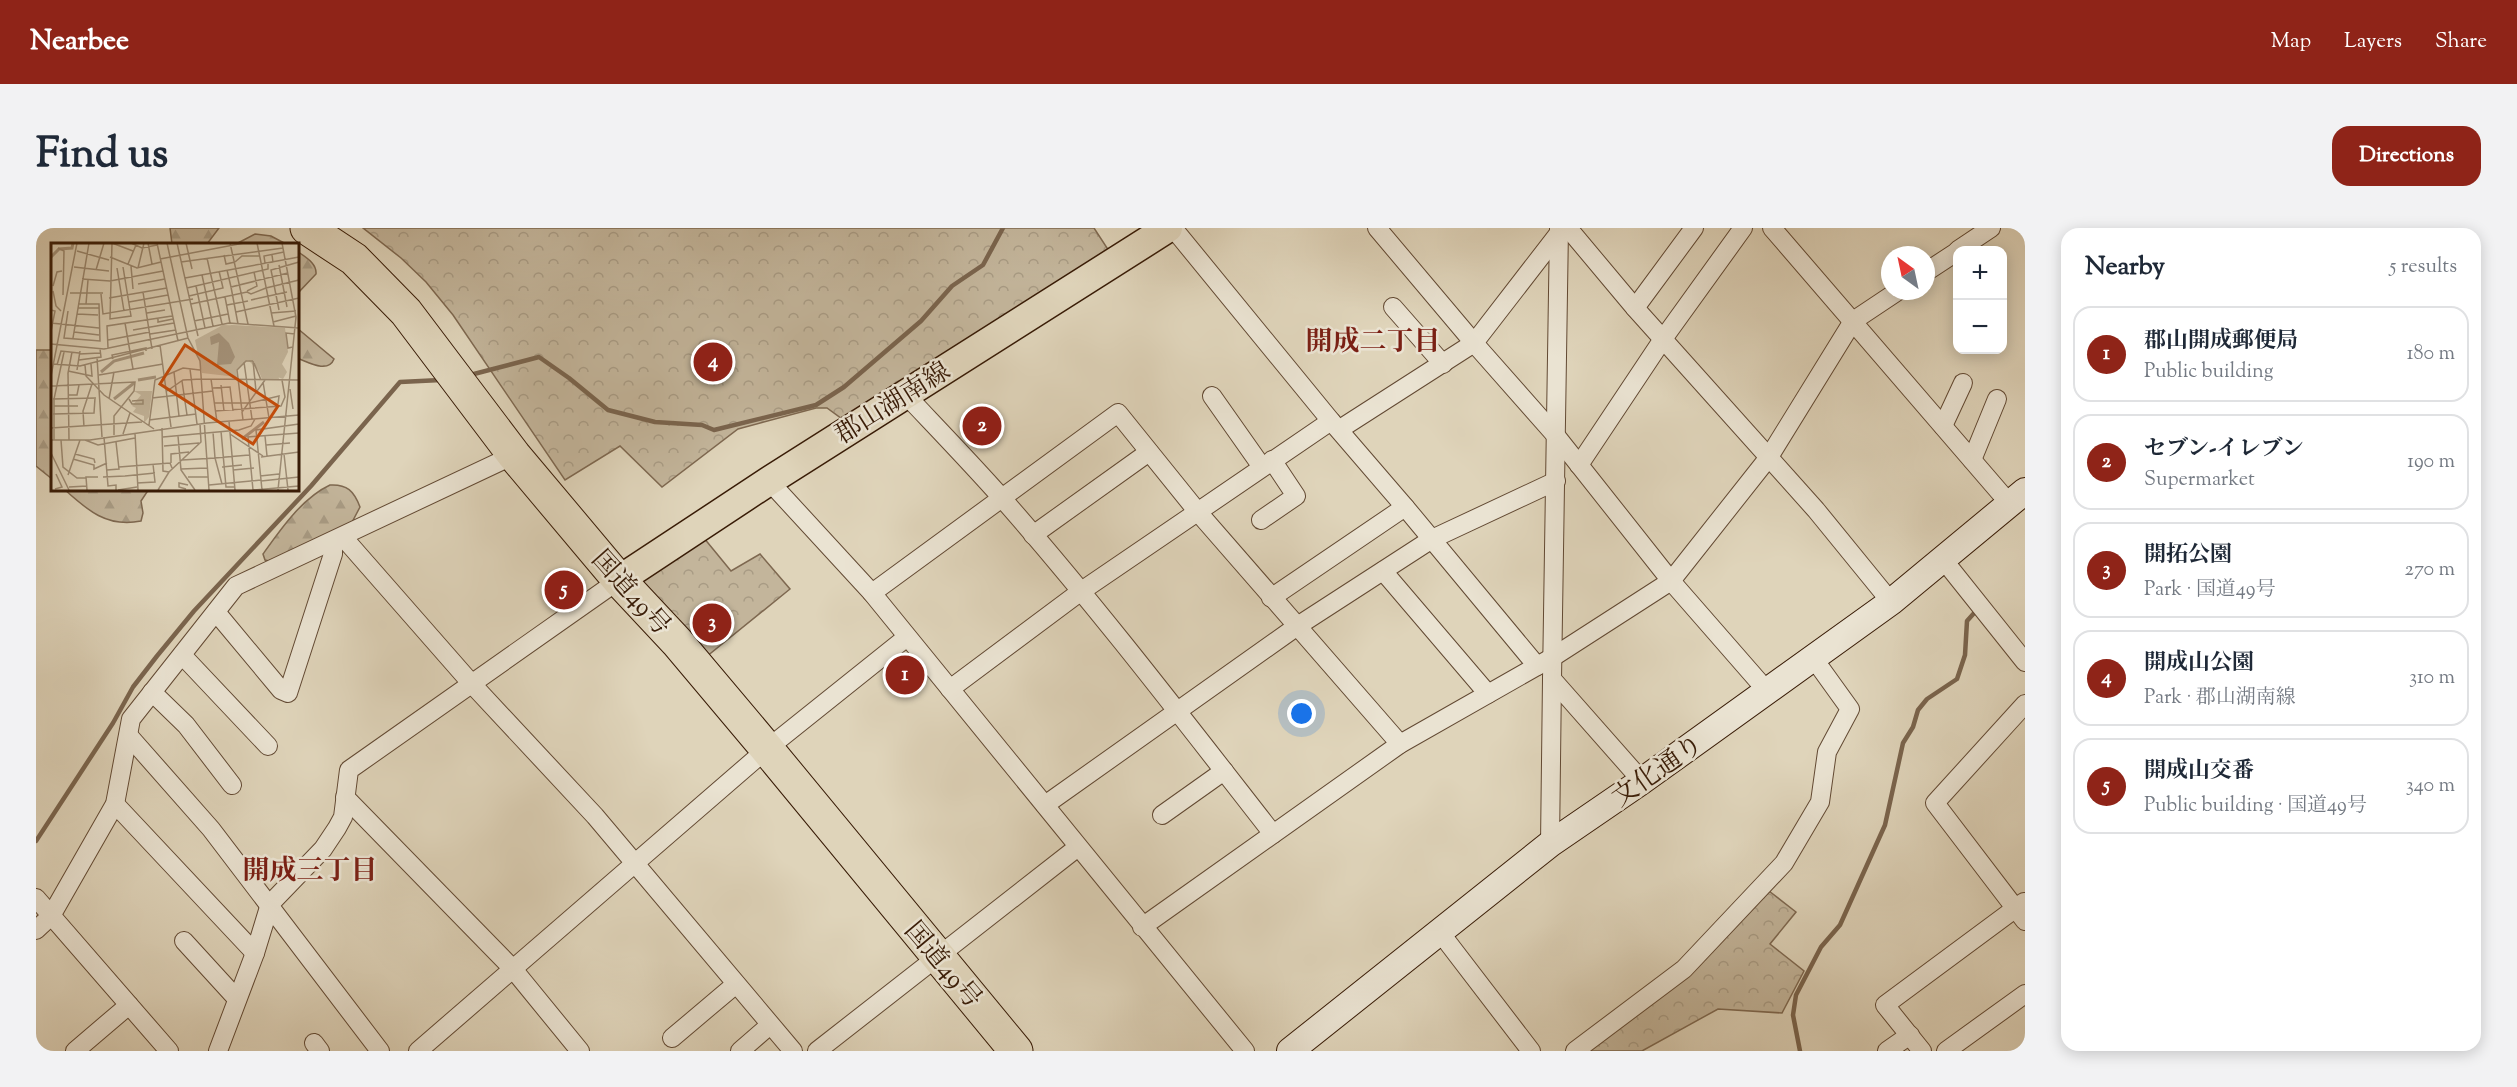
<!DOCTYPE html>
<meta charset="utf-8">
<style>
:root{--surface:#fff;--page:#f2f2f3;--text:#1f2937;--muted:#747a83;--line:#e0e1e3;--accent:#8f2418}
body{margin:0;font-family:"Sorts Mill Goudy","Noto Serif JP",serif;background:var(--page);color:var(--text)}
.controls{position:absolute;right:18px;top:18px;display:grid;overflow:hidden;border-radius:12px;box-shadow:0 3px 15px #0003}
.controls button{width:54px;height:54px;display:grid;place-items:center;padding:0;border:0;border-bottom:2px solid var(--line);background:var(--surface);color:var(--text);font:30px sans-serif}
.compass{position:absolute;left:1845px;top:18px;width:54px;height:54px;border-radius:50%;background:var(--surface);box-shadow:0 3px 15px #0003;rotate:327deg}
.you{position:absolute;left:1266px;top:486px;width:21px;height:21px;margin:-15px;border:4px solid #fff;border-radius:50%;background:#1a73e8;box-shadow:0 0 0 9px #1a73e833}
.badge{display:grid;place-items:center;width:39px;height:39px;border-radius:50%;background:var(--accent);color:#fff;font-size:20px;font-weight:700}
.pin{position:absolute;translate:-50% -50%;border:3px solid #fff;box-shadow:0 2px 6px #0006}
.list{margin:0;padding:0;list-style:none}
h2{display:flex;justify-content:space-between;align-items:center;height:78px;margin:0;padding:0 24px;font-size:26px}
h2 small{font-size:20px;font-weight:400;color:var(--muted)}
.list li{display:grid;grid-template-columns:39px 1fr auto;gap:18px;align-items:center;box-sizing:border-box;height:96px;margin:0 12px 12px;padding:0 12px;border:2px solid var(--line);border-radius:18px}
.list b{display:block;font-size:22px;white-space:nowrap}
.list p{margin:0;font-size:20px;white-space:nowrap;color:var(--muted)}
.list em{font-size:20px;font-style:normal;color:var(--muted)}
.map{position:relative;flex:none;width:1989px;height:823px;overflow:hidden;border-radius:18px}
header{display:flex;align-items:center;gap:36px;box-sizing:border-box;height:84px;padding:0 30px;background:var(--accent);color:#fff}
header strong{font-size:28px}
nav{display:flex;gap:33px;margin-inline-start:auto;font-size:21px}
.intro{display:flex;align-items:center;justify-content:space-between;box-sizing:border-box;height:144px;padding:0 36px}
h1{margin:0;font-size:42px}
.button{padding:15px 27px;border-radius:18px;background:var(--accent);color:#fff;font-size:21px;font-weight:700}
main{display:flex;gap:36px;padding:0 36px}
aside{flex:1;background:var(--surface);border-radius:18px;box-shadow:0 3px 15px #0003}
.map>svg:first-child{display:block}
.forest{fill:url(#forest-firs);stroke:#7e6850;stroke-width:1.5}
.park{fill:url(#park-crowns);stroke:#7e6850;stroke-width:1.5}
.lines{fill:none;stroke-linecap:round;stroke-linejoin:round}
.stream{stroke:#7a644d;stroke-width:4.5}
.street-casing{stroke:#624933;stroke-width:20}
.secondary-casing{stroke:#381b06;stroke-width:28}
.primary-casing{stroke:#381b06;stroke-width:31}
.highway-casing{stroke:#381b06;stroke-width:35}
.street{stroke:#eae3d2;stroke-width:18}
.secondary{stroke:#eae3d2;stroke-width:26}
.primary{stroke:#dfd4ba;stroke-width:28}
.highway{stroke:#dfd4ba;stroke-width:33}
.labels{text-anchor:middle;stroke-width:5;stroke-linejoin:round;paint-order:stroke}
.street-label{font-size:26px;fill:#381b06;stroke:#eae3d2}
.neighbourhood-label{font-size:27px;font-weight:bold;fill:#7a1f14;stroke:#eae3d2}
.inset-river{fill:none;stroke:#a6957d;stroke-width:3}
.inset-road{fill:none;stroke:#9c8a72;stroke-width:1.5}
.view{fill:#c54d0b;fill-opacity:0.15;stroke:#c54d0b;stroke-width:3}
.inset-edge{fill:none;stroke:#381b06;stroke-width:3}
</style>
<header>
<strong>Nearbee</strong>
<nav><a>Map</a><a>Layers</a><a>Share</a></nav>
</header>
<div class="intro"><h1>Find us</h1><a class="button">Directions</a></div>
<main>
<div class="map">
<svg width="1989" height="823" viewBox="0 0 1989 823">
<defs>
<pattern id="forest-firs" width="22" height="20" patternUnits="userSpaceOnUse" patternTransform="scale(1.5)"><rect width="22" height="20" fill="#c3b59b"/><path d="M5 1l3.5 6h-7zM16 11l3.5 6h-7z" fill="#a89b84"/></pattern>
<pattern id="park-crowns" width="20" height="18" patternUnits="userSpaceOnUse" patternTransform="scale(1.5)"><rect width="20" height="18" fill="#c3b59b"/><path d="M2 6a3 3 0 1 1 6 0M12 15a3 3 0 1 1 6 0" fill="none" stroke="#a89b84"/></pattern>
</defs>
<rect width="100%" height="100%" fill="#dfd4ba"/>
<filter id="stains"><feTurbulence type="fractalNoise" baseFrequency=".00333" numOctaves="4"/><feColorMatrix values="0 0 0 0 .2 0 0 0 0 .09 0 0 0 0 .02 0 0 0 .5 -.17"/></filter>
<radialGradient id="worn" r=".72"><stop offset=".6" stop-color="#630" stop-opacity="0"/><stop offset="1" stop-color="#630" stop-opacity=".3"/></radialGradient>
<g class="forest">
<polygon points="134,0 183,0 171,16 136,16"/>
<polygon points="219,6 235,8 250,16 200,16"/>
<path d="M 261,23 C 269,29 281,35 280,46 L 261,66 Z"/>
<path d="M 261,100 L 298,131 C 292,146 272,134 261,130 Z"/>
<polygon points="0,122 16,122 16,251 0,238"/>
<path d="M 294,257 C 311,256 318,263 324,279 L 314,298 L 233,333 L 229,332 L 227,326 C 244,302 266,270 294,257 Z"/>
<path d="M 28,261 L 113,261 L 105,273 L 107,285 L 105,293 C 71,300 51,282 28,261 Z"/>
</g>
<g class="park">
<polygon points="327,0 1058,0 1075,26 809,193 791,180 780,180 702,201 626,259 584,218 529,252 417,87 390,54 365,30"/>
<polygon points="663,304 695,343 724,326 754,361 670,429 607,358 605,345"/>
<polygon points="1733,663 1760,684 1734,716 1768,743 1746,785 1682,781 1606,823 1550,823"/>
</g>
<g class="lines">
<g class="stream">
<polyline points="434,147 503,129 533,150 572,182 619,194 666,197 678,202 780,177 808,159 885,93 916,58 947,37 967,0"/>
<polyline points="0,613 77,495 97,459 121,428 158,383 275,258 364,154 405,152"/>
<polyline points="1764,823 1757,787 1760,767 1785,719 1804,697 1849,597 1867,515 1877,499 1882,482 1891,471 1921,451 1929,427 1931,393 1939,384"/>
</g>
<defs>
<g id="street">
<polyline points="1137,0 1295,193 1369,279 1501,438"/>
<polyline points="1341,0 1438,115 1521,209 1635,353 1731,463"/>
<polyline points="1523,0 1516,451 1606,553"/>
<polyline points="1532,0 1599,80 1780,282 1855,374"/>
<polyline points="1736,0 1973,275"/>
<polyline points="1922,22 1955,0"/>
<polyline points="1890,44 1922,23"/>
<polyline points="1357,79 1407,136"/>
<polyline points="1599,80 1658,0"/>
<path d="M 869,166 C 901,200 934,234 965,269 C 1060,377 1148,492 1237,606"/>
<polyline points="1176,168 1226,239"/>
<polyline points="1907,198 1927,155"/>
<polyline points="1304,201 1438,115 1523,5"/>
<polyline points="1936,232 1961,171"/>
<polyline points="1543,237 1627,111 1707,0"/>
<polyline points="733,253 836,365 1209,823"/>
<polyline points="1225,292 1260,268 1236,232"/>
<polyline points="997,307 1113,224"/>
<polyline points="307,309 435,455 559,588 757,823"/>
<polyline points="1906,330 1989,434"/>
<polyline points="1347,343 1452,466"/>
<polyline points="836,365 1082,185 1161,283 1364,516"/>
<polyline points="1235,370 1369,279"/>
<polyline points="180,384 245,462 252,465 297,326 297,313"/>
<polyline points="146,427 232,518"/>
<polyline points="914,461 1044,364 1295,193"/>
<polyline points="116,464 150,497 196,557"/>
<polyline points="1989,476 1899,575 1989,693"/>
<polyline points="93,508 175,601 344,823"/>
<polyline points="309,569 477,741 544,823"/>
<polyline points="79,576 219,725"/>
<polyline points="1009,577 1260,399 1396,311 1520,253"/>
<polyline points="1126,587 1188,543"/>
<polyline points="1514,616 1516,451"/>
<polyline points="0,670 133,823"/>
<polyline points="1106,699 1364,516 1517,429 1635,353 1733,229 1817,93 1862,63"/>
<polyline points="0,702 15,688 79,576 95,491 200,358 478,227"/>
<polyline points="1403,703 1495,823"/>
<polyline points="148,713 201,771"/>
<polyline points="636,810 700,756"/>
<polyline points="278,815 284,823"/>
<polyline points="39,823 93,777"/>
<polyline points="182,823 219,725 234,676 287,621 301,600 307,589 313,542 583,352"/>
<polyline points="382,823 731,521 871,409"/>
<polyline points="704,823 734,797"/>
<polyline points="781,823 1042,619"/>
<polyline points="1539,823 1648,741 1748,635 1784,574 1791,524 1814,481 1778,431"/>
<polyline points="1851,823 1874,807"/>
<polyline points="1886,823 1849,777 1988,674"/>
<polyline points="1910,823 1989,766"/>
</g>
<polyline id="secondary" points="1254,823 1514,616 1606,553 1855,374 1989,263"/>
<polyline id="primary" points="583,352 733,253 1132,0"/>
<polyline id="highway" points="271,0 318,31 370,84 478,227 583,352 641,414 731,521 980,823"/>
</defs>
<use href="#street" class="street-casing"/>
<use href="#secondary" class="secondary-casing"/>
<use href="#primary" class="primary-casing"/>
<use href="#highway" class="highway-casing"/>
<use href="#street" class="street"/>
<use href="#secondary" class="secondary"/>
<use href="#primary" class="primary"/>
<use href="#highway" class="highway"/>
</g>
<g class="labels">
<g class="street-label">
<text transform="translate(856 174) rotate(-32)" y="9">郡山湖南線</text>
<text transform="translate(596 364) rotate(48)" y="9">国道49号</text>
<text transform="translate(1621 542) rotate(-35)" y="9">文化通り</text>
<text transform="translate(908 736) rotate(50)" y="9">国道49号</text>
</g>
<g class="neighbourhood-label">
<text x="1337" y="122">開成二丁目</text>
<text x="274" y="651">開成三丁目</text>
</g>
</g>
<g transform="translate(15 15)">
<rect width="248" height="248" fill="#dfd4ba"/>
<path d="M 83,148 L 101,148 L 98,174 L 93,180 L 93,173 L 82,169 L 85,165 L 81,163 L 90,152 Z" fill="#c3b59b"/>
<path d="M 172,82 L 234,85 L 237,109 L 231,121 L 236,129 L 232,136 L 207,127 L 197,117 L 185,127 L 186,134 L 151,130 L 144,97 Z" fill="#c3b59b"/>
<path d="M 180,82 L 233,85 L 236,108 L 226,125 L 228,136 L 211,136 L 203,117 L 193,116 L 184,96 L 176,92 Z" fill="#c3b59b"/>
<path d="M 168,90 L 178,100 L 184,114 L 180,121 L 166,122 L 168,99 L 160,102 L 159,94 Z" fill="#a6957d"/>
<path class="inset-river" d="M 0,14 L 8,6 L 21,5 L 22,0M 50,129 L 63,118 L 93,110M 87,137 L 105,134M 63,156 L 83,140M 191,196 L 213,179"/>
<path class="inset-road" d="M 61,0 L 59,76 L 80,73 L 72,24M 61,0 L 82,8M 80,0 L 91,5 L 106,2M 97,0 L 101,21M 106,0 L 127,98M 116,0 L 137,95 L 149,118 L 158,247M 126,0 L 147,93M 135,0 L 141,26M 179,0 L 197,81M 206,0 L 223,83M 7,5 L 13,8 L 12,52M 26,8 L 58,17M 173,12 L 175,21 L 184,19M 221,12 L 222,19 L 214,20 L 213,13 L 233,9M 59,14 L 86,25 L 110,19M 156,15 L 171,81M 109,16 L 193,0M 130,19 L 232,5M 184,19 L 191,13 L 209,13M 77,21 L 85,2M 228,22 L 236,64M 80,23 L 82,46M 23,24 L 58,28M 66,25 L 73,68M 87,25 L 93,0M 45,27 L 53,0M 176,27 L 180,44 L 237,30M 151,32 L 162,83M 134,35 L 248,14M 31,36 L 59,38 L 112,28M 87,41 L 114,36M 2,43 L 6,29 L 11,28M 145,43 L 154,85M 180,44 L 187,81M 136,45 L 217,26 L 217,21M 215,45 L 248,37M 2,48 L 5,63 L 10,68M 196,48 L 206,43 L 203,29M 92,49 L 101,106M 19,50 L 52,50M 50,51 L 52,71 L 142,56M 138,53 L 172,45 L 168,28M 174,54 L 179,80M 58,55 L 116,45M 200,57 L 236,49M 78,59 L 117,52M 35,61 L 37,37M 140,61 L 196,49 L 200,51 L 215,45M 176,62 L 197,58M 27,65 L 48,65M 0,67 L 4,68 L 0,88M 228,67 L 220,27 L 248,19M 17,68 L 13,95 L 49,98 L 48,61 L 27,61M 185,69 L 248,55M 96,70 L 114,67M 220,70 L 245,68M 26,71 L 47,72M 107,75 L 107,79 L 122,76M 143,78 L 177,71M 222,79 L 245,73M 0,80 L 48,85M 74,80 L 82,126M 82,87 L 123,80M 23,89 L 48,92M 135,89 L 178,80 L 248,85M 99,91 L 125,87M 22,95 L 38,0M 57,97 L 99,89M 0,101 L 53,106 L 135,89M 109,102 L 120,184M 242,104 L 237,105 L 235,90 L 244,91M 57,105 L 56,83 L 121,73M 28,111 L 49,110M 46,114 L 51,194M 62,116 L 61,112 L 95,105 L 95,108M 28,117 L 50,114 L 49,106M 202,118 L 205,148M 193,119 L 201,176M 203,120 L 210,137M 3,121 L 29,123 L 137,95M 6,122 L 10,108 L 28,110M 34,122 L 35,133 L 53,152 L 103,186M 139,126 L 146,181M 26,127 L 29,108M 17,128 L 41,133 L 40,121M 123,129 L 128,173M 48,132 L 112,121M 0,133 L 26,0M 150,136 L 248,137M 160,136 L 166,179M 131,138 L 136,172M 212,139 L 218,175M 170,142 L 173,168M 1,143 L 84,139 L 83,148 L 63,173 L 63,192M 162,145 L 179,144 L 182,168M 239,146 L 242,166M 116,148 L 132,137 L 150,136M 17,152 L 26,152 L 28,142M 101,155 L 162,148M 2,156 L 45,155M 58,156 L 63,129M 78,156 L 81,161 L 92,161 L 92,157 L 81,158M 164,160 L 197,160M 199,160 L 228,153 L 227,161M 3,163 L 27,163M 164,168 L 230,163 L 234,154 L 231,137M 191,168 L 186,127 L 195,118 L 202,118M 2,171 L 43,170 L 44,155M 98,177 L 145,171M 192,177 L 191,169 L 214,137M 178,178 L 184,247M 156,180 L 248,172M 98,182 L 104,137 L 132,125 L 149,127M 33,184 L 32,168 L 41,141M 0,185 L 91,179M 111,185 L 112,228 L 118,229M 170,188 L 175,244 L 184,244M 84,190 L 87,247M 72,191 L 79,170M 179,191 L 212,213M 127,193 L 130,227 L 144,247M 214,193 L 216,213M 53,194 L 57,243 L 65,242 L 65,247M 112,194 L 188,187 L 200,183 L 204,176M 0,197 L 39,197 L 156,180M 3,197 L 3,156 L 13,109M 10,197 L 12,224 L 26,235 L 35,235M 18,197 L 17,130 L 21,109M 34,197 L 47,202 L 84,195M 215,202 L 239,200M 113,203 L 148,200M 0,210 L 18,247M 24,211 L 43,216 L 44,220M 233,211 L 237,247M 210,214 L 248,209M 22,216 L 43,222 L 43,226 L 56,220M 131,217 L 164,215 L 162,189M 120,220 L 120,211 L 138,209M 68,224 L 119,220 L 121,225M 171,224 L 191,222M 130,226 L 156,225M 56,227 L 68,226 L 65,199M 182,227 L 203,225M 17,232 L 29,197M 74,233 L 104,230M 209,233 L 228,231M 52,234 L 74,233M 137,234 L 157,234M 210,238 L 248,234M 86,240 L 104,239 L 102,221M 171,241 L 164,215 L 198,212M 158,242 L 210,237M 18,244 L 36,243M 4,246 L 11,244 L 5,231M 135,246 L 128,244 L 128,240 L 137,242M 36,247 L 35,234 L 47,234M 67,247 L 86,244M 107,247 L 118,229 L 150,199 L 149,181M 202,247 L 197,194 L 248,190M 202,247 L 248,243M 211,247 L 205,187 L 248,181M 227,247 L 245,74 L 231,0"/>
<path class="view" d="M 134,102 L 227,163 L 202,201 L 109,141 Z"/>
<rect width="248" height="248" class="inset-edge"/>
</g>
<rect width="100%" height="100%" filter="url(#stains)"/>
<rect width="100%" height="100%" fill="url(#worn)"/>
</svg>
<div class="controls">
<button>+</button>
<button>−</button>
</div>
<svg class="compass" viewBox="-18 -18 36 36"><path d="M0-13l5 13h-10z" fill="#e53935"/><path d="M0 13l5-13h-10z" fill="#747a83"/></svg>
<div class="you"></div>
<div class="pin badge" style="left:869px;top:447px">1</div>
<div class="pin badge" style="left:946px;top:198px">2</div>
<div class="pin badge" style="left:676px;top:395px">3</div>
<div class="pin badge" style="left:677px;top:134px">4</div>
<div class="pin badge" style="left:528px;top:362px">5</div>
</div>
<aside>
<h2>Nearby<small>5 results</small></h2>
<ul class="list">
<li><span class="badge">1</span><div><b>郡山開成郵便局</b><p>Public building</p></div><em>180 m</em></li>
<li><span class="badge">2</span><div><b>セブン-イレブン</b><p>Supermarket</p></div><em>190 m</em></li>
<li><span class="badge">3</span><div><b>開拓公園</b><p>Park · 国道49号</p></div><em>270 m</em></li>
<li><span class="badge">4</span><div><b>開成山公園</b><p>Park · 郡山湖南線</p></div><em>310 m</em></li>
<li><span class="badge">5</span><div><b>開成山交番</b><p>Public building · 国道49号</p></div><em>340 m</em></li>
</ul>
</aside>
</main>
